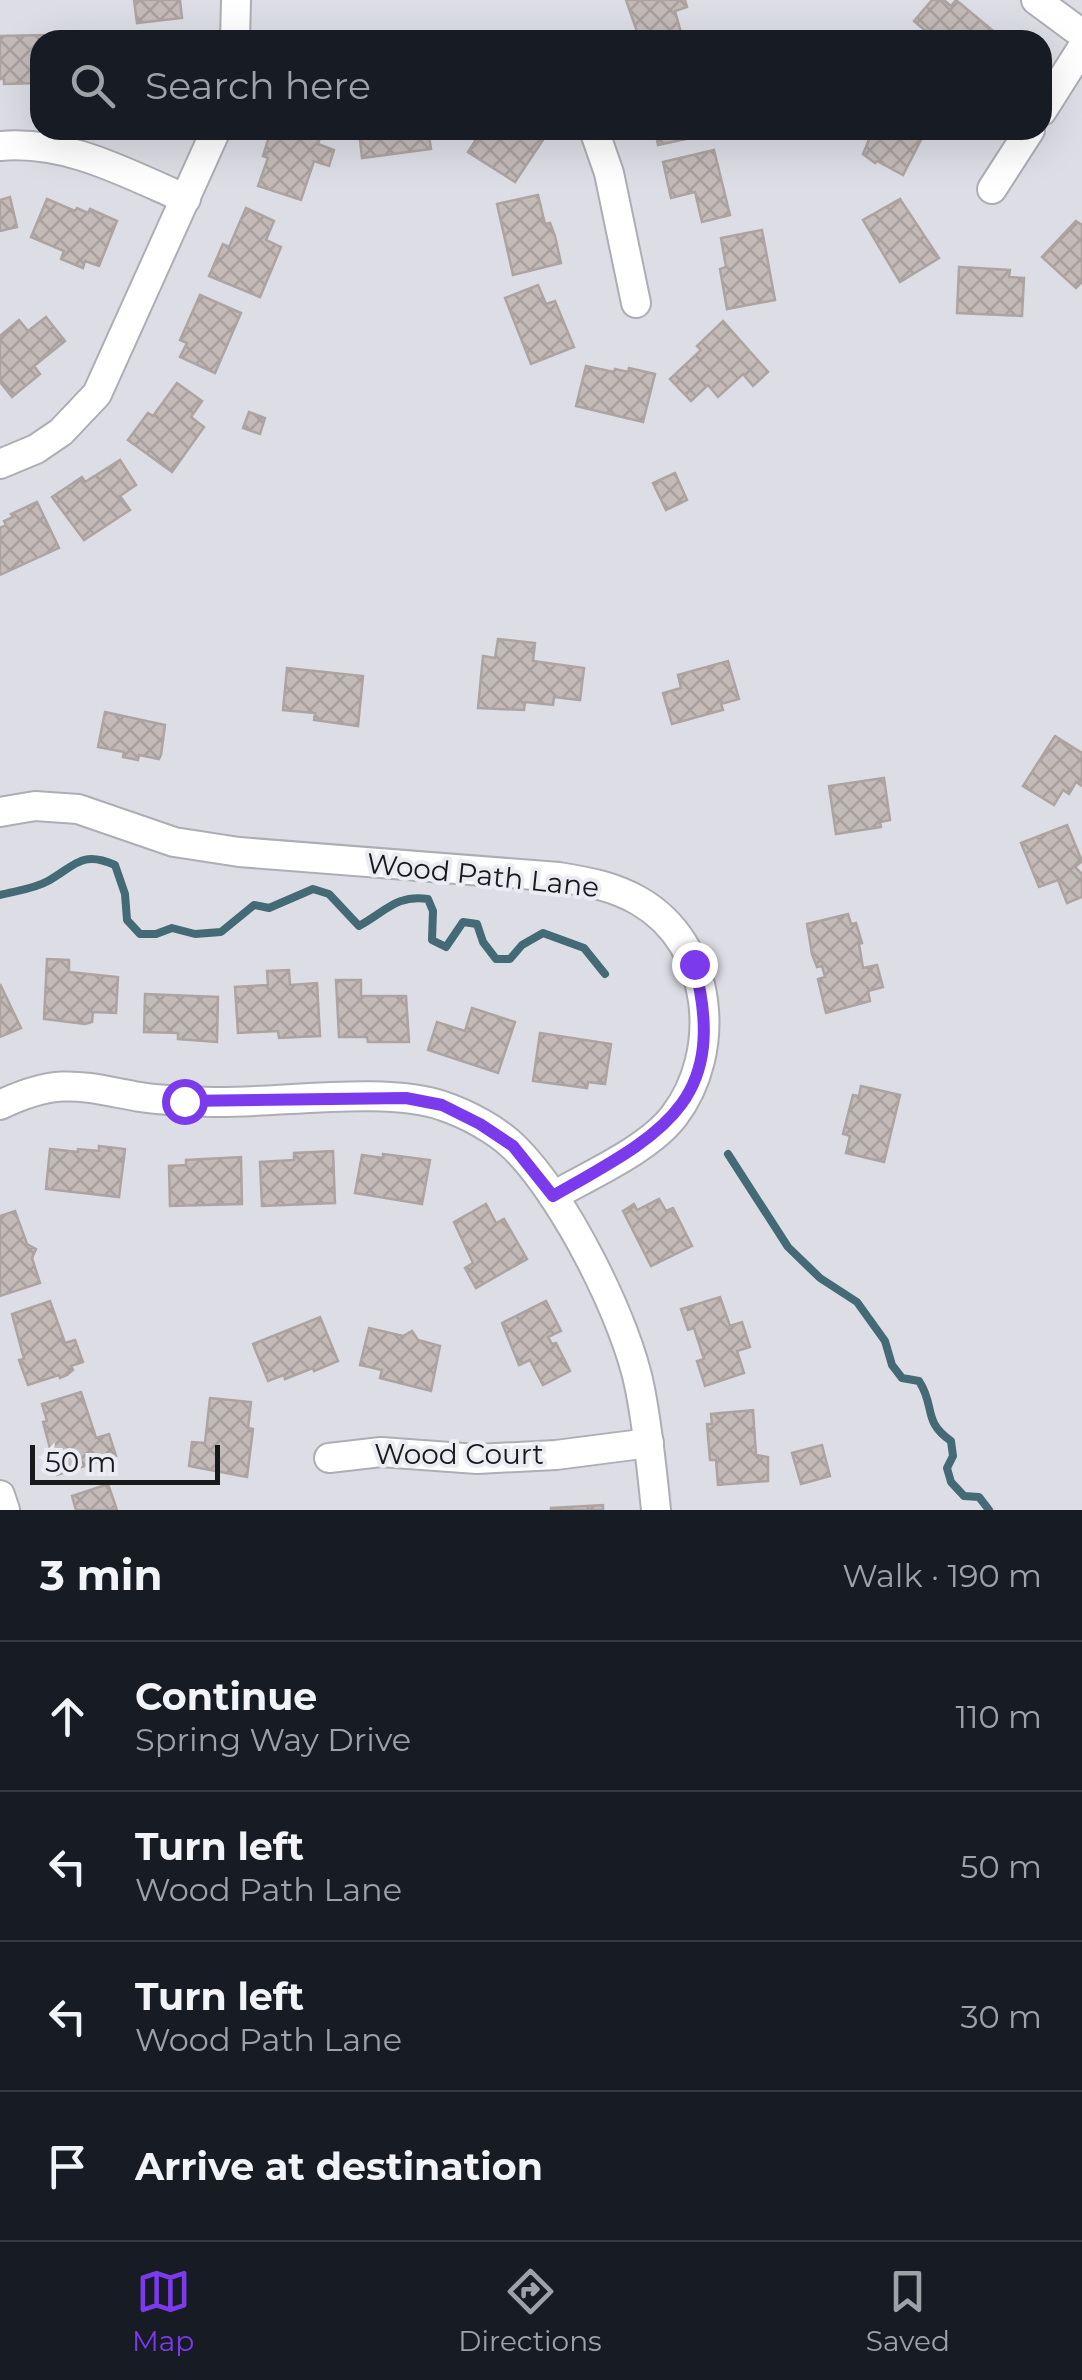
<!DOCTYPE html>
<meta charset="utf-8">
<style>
:root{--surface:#171b24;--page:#20242c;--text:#f1f3f6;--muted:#9ea1a6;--line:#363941;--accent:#7c3aed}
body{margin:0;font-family:Montserrat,sans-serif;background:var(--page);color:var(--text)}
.scale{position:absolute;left:30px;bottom:25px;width:190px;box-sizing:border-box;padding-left:10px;border:5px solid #18191b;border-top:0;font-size:28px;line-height:35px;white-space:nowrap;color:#18191b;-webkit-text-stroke:8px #eaebf3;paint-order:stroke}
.stop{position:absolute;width:30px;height:30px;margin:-22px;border:8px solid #7c3aed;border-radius:50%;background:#fff}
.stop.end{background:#7c3aed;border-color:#fff;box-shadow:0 2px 10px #0008}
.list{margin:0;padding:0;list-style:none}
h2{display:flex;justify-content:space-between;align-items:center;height:130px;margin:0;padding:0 40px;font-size:42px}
h2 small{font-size:32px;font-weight:400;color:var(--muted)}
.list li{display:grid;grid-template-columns:65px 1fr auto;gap:30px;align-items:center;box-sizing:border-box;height:150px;padding:0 40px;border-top:2px solid var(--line)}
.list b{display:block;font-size:38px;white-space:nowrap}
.list p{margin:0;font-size:32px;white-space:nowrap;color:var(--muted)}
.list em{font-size:32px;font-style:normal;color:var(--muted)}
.icon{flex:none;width:55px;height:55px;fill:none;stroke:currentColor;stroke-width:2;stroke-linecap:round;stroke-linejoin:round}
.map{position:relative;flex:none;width:1082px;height:1510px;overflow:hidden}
.search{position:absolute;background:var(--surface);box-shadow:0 10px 40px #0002;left:30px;right:30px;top:30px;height:110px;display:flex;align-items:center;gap:25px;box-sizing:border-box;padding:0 35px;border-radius:30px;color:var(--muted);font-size:38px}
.sheet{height:730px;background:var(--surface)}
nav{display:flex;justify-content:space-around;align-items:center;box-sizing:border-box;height:140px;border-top:2px solid var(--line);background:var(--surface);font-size:28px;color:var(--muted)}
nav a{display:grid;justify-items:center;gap:5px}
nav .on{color:var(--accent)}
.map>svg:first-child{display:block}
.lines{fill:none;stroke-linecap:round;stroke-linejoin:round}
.stream{stroke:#436a75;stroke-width:8}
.building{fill:url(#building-cross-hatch);stroke:#ada4a2;stroke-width:2.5}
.street-casing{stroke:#adaeb5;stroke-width:32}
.street{stroke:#fff;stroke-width:28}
.route{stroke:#7c3aed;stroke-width:12}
.labels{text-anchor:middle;stroke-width:8;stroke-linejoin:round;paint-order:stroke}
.street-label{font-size:28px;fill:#18191b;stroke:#eaebf3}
</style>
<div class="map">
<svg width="1082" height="1510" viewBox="0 0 1082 1510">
<defs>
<pattern id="building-cross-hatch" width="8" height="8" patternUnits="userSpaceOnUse" patternTransform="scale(2.5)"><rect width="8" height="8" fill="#c4bbb9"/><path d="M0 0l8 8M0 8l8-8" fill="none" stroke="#a8a09e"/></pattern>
</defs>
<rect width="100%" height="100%" fill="#dddee5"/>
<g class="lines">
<g class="stream">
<path d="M 0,895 C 15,891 34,889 48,881 C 75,866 81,850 115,865 L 125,894 L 127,920 L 140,934 L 156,934 L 172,928 L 195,934 L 221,932 L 254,905 L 269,908 L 313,889 L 329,894 L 359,926 C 385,912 397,894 428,899 L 433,911 L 432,940 L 446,947 L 463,922 L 477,924 L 483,942 L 496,959 L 510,959 L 522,945 L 543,933 L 584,948 L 605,974"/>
<path d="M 728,1154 L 788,1247 L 820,1278 L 857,1302 L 885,1341 L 892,1365 L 902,1378 L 919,1381 C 936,1407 922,1421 951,1441 L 953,1456 L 947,1468 L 951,1482 L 964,1496 L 979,1497 L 989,1510"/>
</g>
</g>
<g class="building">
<polygon points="134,0 180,0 182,18 137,23"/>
<polygon points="626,0 685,0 687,7 675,11 683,40 640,40"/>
<polygon points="932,0 944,0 951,6 956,0 998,35 994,40 936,40 914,21"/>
<polygon points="43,35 43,40 40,40 40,83 4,84 4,79 0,79 0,36"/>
<polygon points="271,130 315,130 322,132 318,144 334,150 329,166 314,161 301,200 258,186 268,158 263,156"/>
<polygon points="359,130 428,130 431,149 362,158"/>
<polygon points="464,130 527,130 543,140 515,182 468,152 477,138"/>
<polygon points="655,130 699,130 700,136 658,145"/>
<polygon points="873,130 925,132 903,175 877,161 875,163 863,154"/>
<polygon points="714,150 730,215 702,222 695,192 671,198 663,162"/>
<polygon points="538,195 545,224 550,223 555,236 561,263 513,275 497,204"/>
<polygon points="10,197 17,227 0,231 0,200"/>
<polygon points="47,199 75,211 77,208 88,213 90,209 117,221 99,266 85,261 83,268 61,259 64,251 31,237"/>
<polygon points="900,199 939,258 900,282 863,220"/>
<polygon points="246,208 274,221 266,240 281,247 260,297 209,276 223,244 229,247"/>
<polygon points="1076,221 1082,225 1082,282 1076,288 1042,257"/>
<polygon points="762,230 775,300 727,309 720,269 726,267 721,238"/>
<polygon points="959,267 1010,270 1009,277 1024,278 1022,316 957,313"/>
<polygon points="538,285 546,304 555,301 574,347 531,364 505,298"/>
<polygon points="200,295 241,313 215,373 180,357 187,343 180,340"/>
<polygon points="46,317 65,341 34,366 40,374 12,397 0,382 0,336 19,320 28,331"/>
<polygon points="723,321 768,372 753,386 743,374 718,397 708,385 691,401 670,379 701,350 697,346"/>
<polygon points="586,366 614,372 615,369 628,372 629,368 655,374 643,422 576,406"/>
<polygon points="177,383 202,401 191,417 204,427 172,472 128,440 148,413 153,416"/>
<polygon points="249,412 265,418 260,434 243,428"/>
<polygon points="120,460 136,485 120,496 130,510 84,540 52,497 82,477 85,482"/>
<polygon points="675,473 687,500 666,510 653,483"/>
<polygon points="37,502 59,548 0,575 0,528 6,525 4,521 13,517 11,514"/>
<polygon points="498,639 535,643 533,661 584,668 580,700 554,697 553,705 525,702 524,710 478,708 483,656 495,658"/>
<polygon points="728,661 739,699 721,704 723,710 672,724 663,693 681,688 678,675"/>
<polygon points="287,668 363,676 358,726 314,720 315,713 283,710"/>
<polygon points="105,712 165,725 161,755 159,759 139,755 138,760 123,757 124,752 98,747"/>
<polygon points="1055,736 1082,753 1082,786 1076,782 1069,794 1063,790 1054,805 1023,786"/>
<polygon points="884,778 890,820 880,822 881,827 836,834 829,786"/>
<polygon points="1067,825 1082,861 1075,867 1082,874 1082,897 1067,903 1058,880 1039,887 1021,843"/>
<polygon points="848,914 851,924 856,923 862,943 859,944 863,968 877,965 883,987 868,991 870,1001 826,1013 818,979 825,977 822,966 817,967 812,954 807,924"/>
<polygon points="47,959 69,960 69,972 118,977 116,1013 93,1012 92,1022 85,1024 44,1019"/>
<polygon points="289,970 290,985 317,983 320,1036 279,1038 278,1031 238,1033 235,987 268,985 267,971"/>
<polygon points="336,980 361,980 361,996 406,996 409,1042 368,1042 367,1037 339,1037"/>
<polygon points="0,984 21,1028 0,1037"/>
<polygon points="145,994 218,997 217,1042 178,1039 178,1033 144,1032"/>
<polygon points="472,1008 515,1022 498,1073 428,1050 437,1022 465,1031"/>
<polygon points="540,1033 611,1044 605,1084 588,1082 587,1088 533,1081"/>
<polygon points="861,1086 900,1095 884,1162 846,1153 850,1136 843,1134 853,1095 859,1096"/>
<polygon points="99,1146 125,1149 119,1197 46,1189 50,1149 78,1152 78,1149 99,1151"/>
<polygon points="333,1151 335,1203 262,1206 260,1162 294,1160 294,1153"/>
<polygon points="383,1154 430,1160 422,1204 355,1193 362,1155 383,1158"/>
<polygon points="241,1157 242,1204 170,1206 169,1166 186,1165 186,1160"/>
<polygon points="659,1199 666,1211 673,1208 692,1246 651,1266 623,1211 634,1204 637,1210"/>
<polygon points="486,1204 496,1223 504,1219 527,1259 476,1288 465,1268 473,1263 454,1222"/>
<polygon points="15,1211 27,1244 36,1249 32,1258 40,1283 0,1296 0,1216"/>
<polygon points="720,1297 730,1326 742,1322 750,1347 737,1351 744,1373 705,1386 697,1361 704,1359 694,1328 688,1330 681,1309"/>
<polygon points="50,1301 65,1343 75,1340 83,1362 71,1366 73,1370 67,1375 60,1378 59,1375 28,1385 19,1360 24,1359 12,1314"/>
<polygon points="546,1301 561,1331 548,1337 552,1344 556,1343 570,1371 543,1385 530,1360 519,1365 502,1323"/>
<polygon points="320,1317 338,1361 314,1371 313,1368 285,1379 284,1375 268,1381 253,1344"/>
<polygon points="369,1328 403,1336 412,1331 418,1340 440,1346 431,1391 380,1378 382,1370 360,1365"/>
<polygon points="81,1392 96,1438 109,1434 116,1456 57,1475 43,1422 47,1421 42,1404"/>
<polygon points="210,1398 251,1402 248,1428 253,1429 247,1477 189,1466 192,1442 205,1443"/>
<polygon points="753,1410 756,1455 768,1457 768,1481 718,1485 716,1460 710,1460 707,1424 712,1424 711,1414"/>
<polygon points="822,1445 830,1476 801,1484 792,1453"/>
<polygon points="108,1484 117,1510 76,1510 72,1496"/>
<polygon points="603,1505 603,1510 551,1510 551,1508"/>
</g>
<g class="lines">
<defs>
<g id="street">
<polyline points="1036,0 1082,34"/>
<polyline points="235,40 236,0"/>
<polyline points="1042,111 1082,48"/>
<polyline points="594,130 609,173 636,303"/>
<path d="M 0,146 C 67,140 126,173 186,199"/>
<polyline points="992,189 1030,130"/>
<polyline points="0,464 36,449 61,432 97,394 216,130"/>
<path d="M 0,812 L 35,806 L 78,809 L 174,842 L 239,852 L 559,877 C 588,882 613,886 639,901 C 714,944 723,1052 674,1116 C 649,1149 590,1175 553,1196"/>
<path d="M 0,1105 C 58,1077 79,1086 140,1097 C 164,1101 190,1101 215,1102 C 278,1103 388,1086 443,1106 C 467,1114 497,1130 515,1148 C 565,1198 627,1320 640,1389 C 648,1429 652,1470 656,1510"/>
<polyline points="329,1458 381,1452 477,1459 556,1455 649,1443"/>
<polyline points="0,1495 5,1510"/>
</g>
</defs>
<use href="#street" class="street-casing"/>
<use href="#street" class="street"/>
</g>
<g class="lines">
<path class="route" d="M 184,1101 L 406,1098 L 442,1105 L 480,1124 L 513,1146 L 553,1196 C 659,1135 731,1104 694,964"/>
</g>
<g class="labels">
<g class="street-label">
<text transform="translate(483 875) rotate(6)" y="10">Wood Path Lane</text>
<text x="459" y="1464">Wood Court</text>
</g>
</g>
</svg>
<div class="scale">50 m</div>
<div class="stop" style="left:184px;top:1101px"></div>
<div class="stop end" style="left:694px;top:964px"></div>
<div class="search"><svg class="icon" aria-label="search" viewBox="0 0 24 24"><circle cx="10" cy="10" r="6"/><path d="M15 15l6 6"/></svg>Search here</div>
</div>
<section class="sheet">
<h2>3 min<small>Walk · 190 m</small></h2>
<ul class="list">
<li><svg class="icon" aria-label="ahead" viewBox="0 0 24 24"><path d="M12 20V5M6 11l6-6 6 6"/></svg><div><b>Continue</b><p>Spring Way Drive</p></div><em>110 m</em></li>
<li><svg class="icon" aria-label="left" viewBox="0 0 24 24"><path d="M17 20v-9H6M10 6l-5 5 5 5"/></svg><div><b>Turn left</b><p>Wood Path Lane</p></div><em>50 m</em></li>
<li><svg class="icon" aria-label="left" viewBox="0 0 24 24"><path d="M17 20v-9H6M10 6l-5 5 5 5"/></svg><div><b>Turn left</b><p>Wood Path Lane</p></div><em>30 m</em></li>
<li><svg class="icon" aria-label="arrive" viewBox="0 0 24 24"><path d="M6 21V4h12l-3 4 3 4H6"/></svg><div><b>Arrive at destination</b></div></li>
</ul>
</section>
<nav>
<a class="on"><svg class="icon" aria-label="map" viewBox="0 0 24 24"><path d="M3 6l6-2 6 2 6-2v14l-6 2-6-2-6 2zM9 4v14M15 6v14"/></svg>Map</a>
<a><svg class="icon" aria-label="directions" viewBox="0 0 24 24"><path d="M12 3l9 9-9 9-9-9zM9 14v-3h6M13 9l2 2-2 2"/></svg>Directions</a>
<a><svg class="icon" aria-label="saved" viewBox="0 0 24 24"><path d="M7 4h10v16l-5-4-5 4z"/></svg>Saved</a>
</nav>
